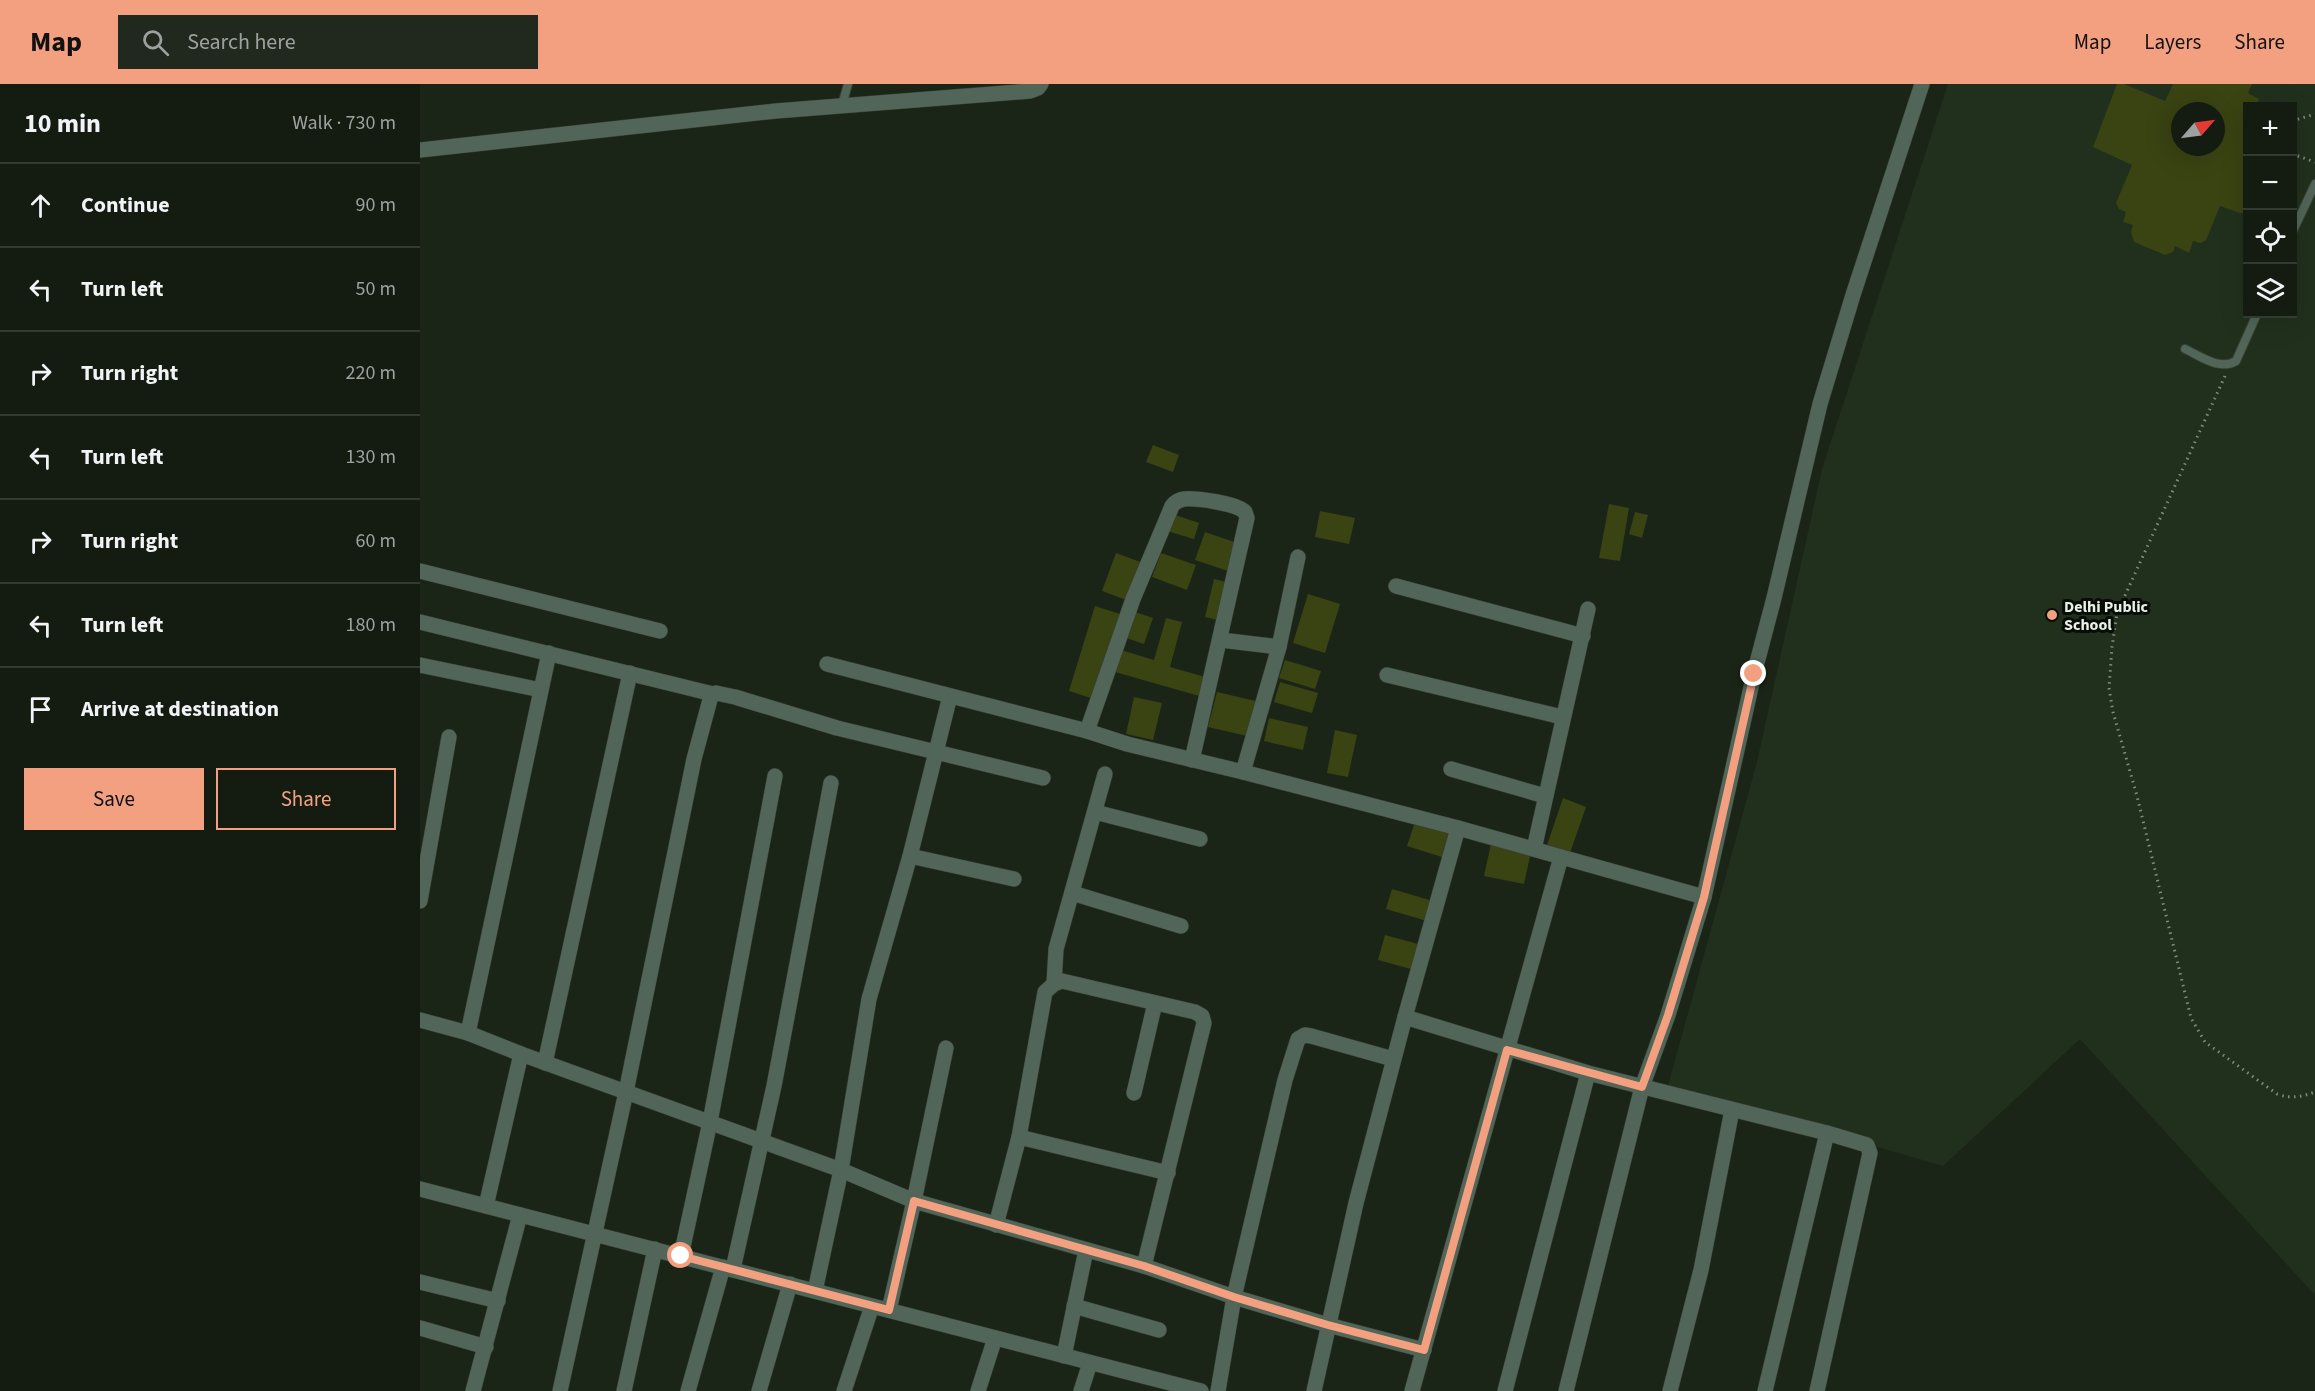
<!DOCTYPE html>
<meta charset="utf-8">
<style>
:root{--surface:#141c11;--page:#21291f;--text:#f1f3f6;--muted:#9da19f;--line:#333a31;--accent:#f2a080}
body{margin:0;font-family:"Source Sans 3",sans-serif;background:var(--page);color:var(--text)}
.controls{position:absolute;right:18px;top:18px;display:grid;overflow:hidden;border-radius:0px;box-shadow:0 6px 24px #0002}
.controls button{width:54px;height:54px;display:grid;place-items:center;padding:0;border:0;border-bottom:2px solid var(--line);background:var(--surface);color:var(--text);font:30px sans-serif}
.compass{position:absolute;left:1751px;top:18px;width:54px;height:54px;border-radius:50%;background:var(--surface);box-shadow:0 6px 24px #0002;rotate:62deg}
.stop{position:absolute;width:18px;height:18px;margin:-14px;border:4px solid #f2a080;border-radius:50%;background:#fff}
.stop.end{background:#f2a080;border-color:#fff;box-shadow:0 2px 6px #0008}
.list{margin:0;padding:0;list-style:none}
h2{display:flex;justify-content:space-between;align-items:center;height:78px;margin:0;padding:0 24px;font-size:26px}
h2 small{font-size:20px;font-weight:400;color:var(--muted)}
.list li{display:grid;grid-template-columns:39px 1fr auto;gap:18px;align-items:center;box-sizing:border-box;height:84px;padding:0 24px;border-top:2px solid var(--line)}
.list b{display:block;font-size:22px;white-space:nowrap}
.list em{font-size:20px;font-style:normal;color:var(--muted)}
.actions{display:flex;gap:12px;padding:18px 24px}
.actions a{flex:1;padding:14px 0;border:2px solid var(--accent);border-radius:0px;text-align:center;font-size:21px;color:var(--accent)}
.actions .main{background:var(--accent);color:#111}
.icon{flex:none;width:33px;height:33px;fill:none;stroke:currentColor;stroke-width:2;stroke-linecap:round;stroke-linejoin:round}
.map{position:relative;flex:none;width:1895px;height:1307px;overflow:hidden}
header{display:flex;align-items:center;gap:36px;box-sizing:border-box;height:84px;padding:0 30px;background:var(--accent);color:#111}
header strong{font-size:28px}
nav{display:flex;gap:33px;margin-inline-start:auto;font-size:21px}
.search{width:420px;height:54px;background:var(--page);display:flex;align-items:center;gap:15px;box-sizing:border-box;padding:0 21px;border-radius:0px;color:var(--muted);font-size:22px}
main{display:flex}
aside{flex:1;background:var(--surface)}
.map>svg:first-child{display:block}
.built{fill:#21301c;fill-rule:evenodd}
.building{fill:#3a4312;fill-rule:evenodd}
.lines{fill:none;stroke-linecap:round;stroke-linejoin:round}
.service-casing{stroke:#384134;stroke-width:10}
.minor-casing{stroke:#384134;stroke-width:16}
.path{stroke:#828a7f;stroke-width:3;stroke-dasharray:1.5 4.5;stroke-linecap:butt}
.service{stroke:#516558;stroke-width:8}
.minor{stroke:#516558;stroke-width:15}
.route{stroke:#f2a080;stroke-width:8}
.poi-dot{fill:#f2a080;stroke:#080d07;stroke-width:2}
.labels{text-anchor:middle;stroke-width:6;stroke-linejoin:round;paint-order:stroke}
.poi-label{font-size:16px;font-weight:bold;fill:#e9f0e7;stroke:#080d07;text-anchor:start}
</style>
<header>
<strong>Map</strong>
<div class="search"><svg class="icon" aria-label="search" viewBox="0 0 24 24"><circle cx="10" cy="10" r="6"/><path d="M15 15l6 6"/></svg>Search here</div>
<nav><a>Map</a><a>Layers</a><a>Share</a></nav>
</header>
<main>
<aside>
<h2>10 min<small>Walk · 730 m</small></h2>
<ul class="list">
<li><svg class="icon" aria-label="ahead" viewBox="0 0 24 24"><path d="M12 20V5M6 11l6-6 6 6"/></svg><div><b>Continue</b></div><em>90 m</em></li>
<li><svg class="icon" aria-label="left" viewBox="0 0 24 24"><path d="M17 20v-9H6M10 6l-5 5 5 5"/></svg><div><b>Turn left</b></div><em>50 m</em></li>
<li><svg class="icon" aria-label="right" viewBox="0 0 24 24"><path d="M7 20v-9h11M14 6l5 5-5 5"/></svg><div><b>Turn right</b></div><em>220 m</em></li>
<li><svg class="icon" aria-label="left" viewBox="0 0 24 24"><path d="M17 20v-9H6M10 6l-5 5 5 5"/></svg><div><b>Turn left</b></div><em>130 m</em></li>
<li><svg class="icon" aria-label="right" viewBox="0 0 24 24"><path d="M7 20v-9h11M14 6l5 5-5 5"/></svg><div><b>Turn right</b></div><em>60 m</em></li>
<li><svg class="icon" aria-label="left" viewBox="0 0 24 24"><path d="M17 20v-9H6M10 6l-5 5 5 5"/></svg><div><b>Turn left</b></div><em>180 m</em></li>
<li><svg class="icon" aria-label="arrive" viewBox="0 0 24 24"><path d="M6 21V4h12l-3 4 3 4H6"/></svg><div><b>Arrive at destination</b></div></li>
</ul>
<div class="actions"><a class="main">Save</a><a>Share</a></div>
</aside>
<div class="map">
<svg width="1895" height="1307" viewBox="0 0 1895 1307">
<rect width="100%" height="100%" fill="#1b2517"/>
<path class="built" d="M 1528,0 L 1895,0 L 1895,1211 L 1660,955 L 1523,1082 L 1248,1002 L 1337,678 L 1402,385 ZM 1828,22 L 1872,22 L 1872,230 L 1828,230 ZM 1760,27 L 1796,27 L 1796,63 L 1760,63 Z"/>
<g class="building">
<path d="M 1697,0 L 1704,0 L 1745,17 L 1753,0 L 1832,0 L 1828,9 L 1839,15 L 1837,22 L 1828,22 L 1828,121 L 1825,129 L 1820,129 L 1800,122 L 1786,156 L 1781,159 L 1773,157 L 1769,169 L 1755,162 L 1753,168 L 1745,171 L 1714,158 L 1711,148 L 1713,141 L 1703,138 L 1706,128 L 1699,125 L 1696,119 L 1712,81 L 1673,63 ZM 1760,27 L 1796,27 L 1796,63 L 1760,63 Z"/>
<polygon points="733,361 759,371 753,388 726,378"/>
<polygon points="1189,420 1209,424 1200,477 1179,474"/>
<polygon points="900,427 935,434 929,460 895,453"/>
<polygon points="1215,428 1228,431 1222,454 1209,450"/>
<polygon points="752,430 779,439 774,455 747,447"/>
<polygon points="785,448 823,461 814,489 775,476"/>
<polygon points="696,469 723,479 709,517 682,507"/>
<polygon points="741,469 776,481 767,506 732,493"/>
<polygon points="794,495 811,499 802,537 785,533"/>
<polygon points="888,510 920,520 905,569 873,559"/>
<polygon points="675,522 703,531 677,616 649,607"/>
<polygon points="715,528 733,534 724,560 706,554"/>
<polygon points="746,534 762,538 750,583 785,593 779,612 695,588 701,566 734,576"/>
<polygon points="865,576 901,587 895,605 859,594"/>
<polygon points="860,598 898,609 892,629 854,618"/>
<polygon points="797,608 844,619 836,654 788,643"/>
<polygon points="714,613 742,619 733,656 706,650"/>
<polygon points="849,634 888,643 883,666 844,657"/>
<polygon points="915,646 937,651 928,693 907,689"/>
<polygon points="1143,714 1166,723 1150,769 1127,761"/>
<polygon points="996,735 1033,747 1025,774 987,762"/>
<polygon points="1072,755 1112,763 1104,800 1064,792"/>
<polygon points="972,805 1013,817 1007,837 966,825"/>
<polygon points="965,851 998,860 991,885 958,876"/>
</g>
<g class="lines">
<defs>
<g id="service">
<polyline points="422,21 428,0"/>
<polyline points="1872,149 1895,100"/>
<path d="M 1765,265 C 1780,272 1800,287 1816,277 L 1837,230"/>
</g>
<g id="minor">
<polyline points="0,66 356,27 610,7 618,4 621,0"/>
<polyline points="878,473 859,563 823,688 1038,744 1284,813"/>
<polyline points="0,487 240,547"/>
<polyline points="976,502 1163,552"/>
<polyline points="0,538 293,610"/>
<polyline points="801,556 859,563"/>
<polyline points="407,580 667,647 707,660 823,688"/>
<polyline points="0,581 121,606"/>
<polyline points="967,591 1142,633"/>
<path d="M 667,647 L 713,515 L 752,422 C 755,418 758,416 764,415 C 776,414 816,419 825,428 L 827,434 L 772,676"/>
<polyline points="1031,685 1125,712"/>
<polyline points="675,728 780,755"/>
<polyline points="1114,765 1168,525"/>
<polyline points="490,772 594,795"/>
<polyline points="652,809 761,842"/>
<polyline points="0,817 29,653"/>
<polyline points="634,900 636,865 685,690"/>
<polyline points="985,933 1038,744"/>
<polyline points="0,936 48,949"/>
<polyline points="101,970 421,1086 494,1117 526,964"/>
<polyline points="125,979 210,589"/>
<polyline points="714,1009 735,919"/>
<polyline points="599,1053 625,908 634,900 642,897 775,928 782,932 784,939 724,1182"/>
<polyline points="0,1105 781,1307"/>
<polyline points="66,1122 101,970 48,949 129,569"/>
<polyline points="576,1141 599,1053 748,1089"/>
<polyline points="261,1172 290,1038 355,692"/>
<polyline points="313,1185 354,1002 411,699"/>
<polyline points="0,1198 78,1217"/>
<polyline points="395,1207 421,1086 449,915 490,772 530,612"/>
<polyline points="654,1222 739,1246"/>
<polyline points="469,1226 494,1117 724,1182 814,1213 908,1241 1004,1266"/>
<polyline points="0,1244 66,1263"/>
<polyline points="644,1272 666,1166"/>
<polyline points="53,1307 100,1131"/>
<polyline points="140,1307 206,1008 274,675 291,612 296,609 315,613 417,644 623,694"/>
<polyline points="204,1307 235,1165"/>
<polyline points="268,1307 303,1183"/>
<polyline points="339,1307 370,1200"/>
<polyline points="424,1307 452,1222"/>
<polyline points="558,1307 575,1254"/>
<polyline points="661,1307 670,1279"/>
<polyline points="798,1307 814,1213 865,996 878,955 885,951 891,952 973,975"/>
<polyline points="894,1307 936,1119 985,933 1168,989 1407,1049 1447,1061 1450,1069 1397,1307"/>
<polyline points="992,1307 1141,773"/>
<polyline points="1085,1307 1168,989"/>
<polyline points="1146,1307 1222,1003 1248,931 1284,813 1334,590 1354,514 1400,320 1433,211 1502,0"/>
<polyline points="1250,1307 1281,1186 1312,1026"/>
<polyline points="1345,1307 1407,1049"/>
</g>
</defs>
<use href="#service" class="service-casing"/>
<use href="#minor" class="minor-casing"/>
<g class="path">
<polyline points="1872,37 1895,30"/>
<polyline points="1827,51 1828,51"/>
<polyline points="1872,70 1895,78"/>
<path d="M 1805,292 L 1697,529 L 1692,563 L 1689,604 L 1693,628 L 1717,712 L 1771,934 L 1785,958 L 1857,1010 C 1871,1015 1881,1013 1895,1008"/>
</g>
<use href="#service" class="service"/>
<use href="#minor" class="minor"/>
</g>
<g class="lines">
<polyline class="route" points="261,1172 469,1226 494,1117 724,1182 814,1213 908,1241 1004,1266 1087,966 1222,1003 1248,931 1284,813 1334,590"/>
</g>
<circle class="poi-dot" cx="1632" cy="531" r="6"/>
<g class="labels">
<g class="poi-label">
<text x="1644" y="528">Delhi Public<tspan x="1644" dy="18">School</tspan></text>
</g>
</g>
</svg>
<div class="controls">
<button>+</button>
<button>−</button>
<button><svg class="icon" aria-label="locate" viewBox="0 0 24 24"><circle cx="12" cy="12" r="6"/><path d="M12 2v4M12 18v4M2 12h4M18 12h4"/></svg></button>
<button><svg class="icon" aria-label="layers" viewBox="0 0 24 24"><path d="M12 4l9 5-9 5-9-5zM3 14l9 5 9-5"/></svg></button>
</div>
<svg class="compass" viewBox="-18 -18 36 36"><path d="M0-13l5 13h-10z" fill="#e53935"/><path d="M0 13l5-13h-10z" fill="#9da19f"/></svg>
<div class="stop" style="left:261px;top:1172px"></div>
<div class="stop end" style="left:1334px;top:590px"></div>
</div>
</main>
